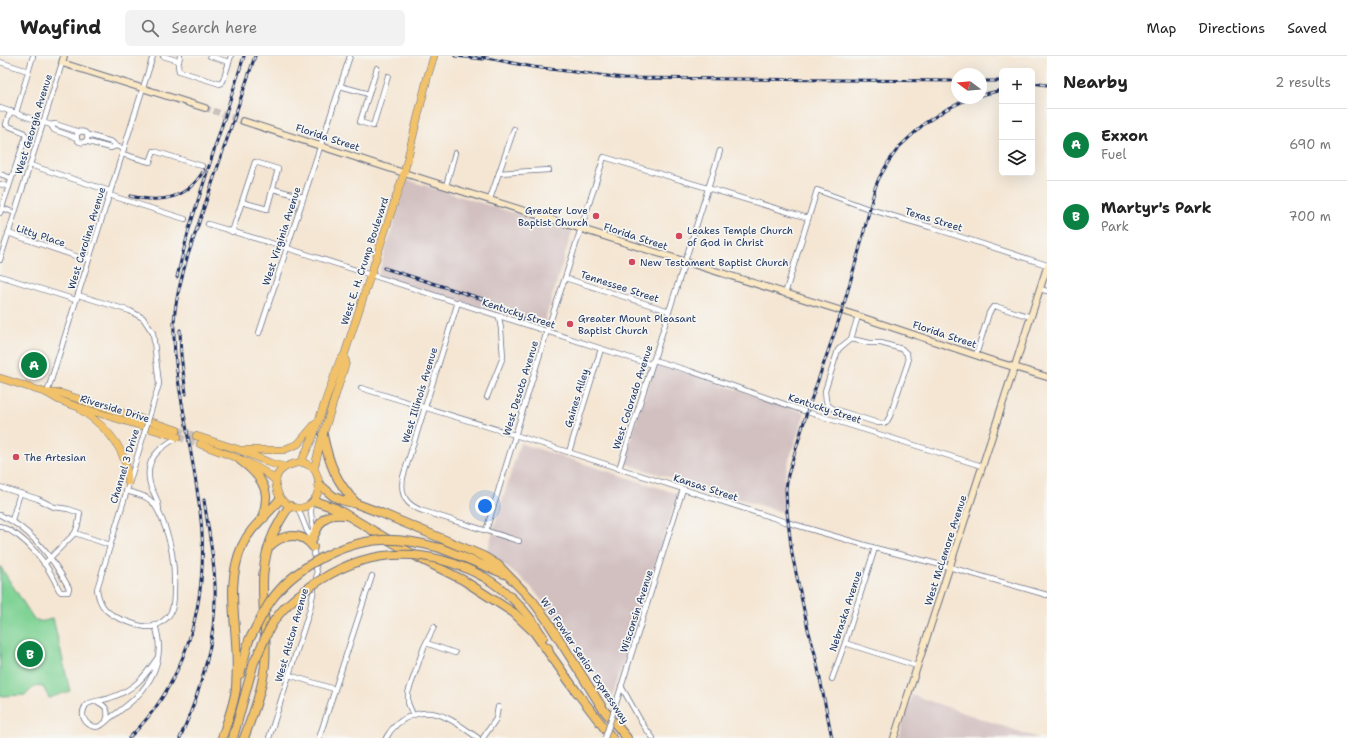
<!DOCTYPE html>
<meta charset="utf-8">
<style>
:root{--surface:#fff;--page:#f2f2f2;--text:#222;--muted:#767676;--line:#e0e0e0;--accent:#0b8043}
body{margin:0;font-family:"Shantell Sans",sans-serif;background:var(--page);color:var(--text)}
.controls{position:absolute;right:12px;top:12px;display:grid;overflow:hidden;border-radius:6px;box-shadow:0 4px 16px #0002}
.controls button{width:36px;height:36px;display:grid;place-items:center;padding:0;border:0;border-bottom:1px solid var(--line);background:var(--surface);color:var(--text);font:20px sans-serif}
.compass{position:absolute;left:951px;top:12px;width:36px;height:36px;border-radius:50%;background:var(--surface);box-shadow:0 4px 16px #0002;rotate:286deg}
.you{position:absolute;left:485px;top:450px;width:14px;height:14px;margin:-10px;border:3px solid #fff;border-radius:50%;background:#1a73e8;box-shadow:0 0 0 6px #1a73e833}
.badge{display:grid;place-items:center;width:26px;height:26px;border-radius:50%;background:var(--accent);color:#fff;font-size:13px;font-weight:700}
.pin{position:absolute;translate:-50% -50%;border:2px solid #fff;box-shadow:0 1px 4px #0006}
.list{margin:0;padding:0;list-style:none}
h2{display:flex;justify-content:space-between;align-items:center;height:52px;margin:0;padding:0 16px;font-size:17px}
h2 small{font-size:13px;font-weight:400;color:var(--muted)}
.list li{display:grid;grid-template-columns:26px 1fr auto;gap:12px;align-items:center;box-sizing:border-box;height:72px;padding:0 16px;border-top:1px solid var(--line)}
.list b{display:block;font-size:15px;white-space:nowrap}
.list p{margin:0;font-size:13px;white-space:nowrap;color:var(--muted)}
.list em{font-size:13px;font-style:normal;color:var(--muted)}
.icon{flex:none;width:22px;height:22px;fill:none;stroke:currentColor;stroke-width:2;stroke-linecap:round;stroke-linejoin:round}
.map{position:relative;flex:none;width:1047px;height:682px;overflow:hidden}
header{display:flex;align-items:center;gap:24px;box-sizing:border-box;height:56px;padding:0 20px;background:var(--surface);border-bottom:1px solid var(--line)}
header strong{font-size:19px}
nav{display:flex;gap:22px;margin-inline-start:auto;font-size:14px}
.search{width:280px;height:36px;background:var(--page);display:flex;align-items:center;gap:10px;box-sizing:border-box;padding:0 14px;border-radius:6px;color:var(--muted);font-size:15px}
main{display:flex}
aside{flex:1;background:var(--surface)}
.map>svg:first-child{display:block}
.industrial{fill:#d2bfc0}
.green{fill:#80d395;stroke:#4e817a}
.lines{fill:none;stroke-linecap:round;stroke-linejoin:round}
.secondary-tunnel{stroke:#c9c1bc;stroke-width:6;stroke-dasharray:6 3;stroke-linecap:butt}
.primary-tunnel{stroke:#c9c1bc;stroke-width:7;stroke-dasharray:7 3.5;stroke-linecap:butt}
.street-casing{stroke:#676f87;stroke-width:6}
.secondary-casing{stroke:#676f87;stroke-width:8}
.primary-casing{stroke:#676f87;stroke-width:8}
.highway-casing{stroke:#676f87;stroke-width:10}
.street{stroke:#fff;stroke-width:4.5}
.secondary{stroke:#fae7c3;stroke-width:6}
.primary{stroke:#f2c26a;stroke-width:7}
.highway{stroke:#f2c26a;stroke-width:8}
.rail-casing{stroke:#1b2f5e;stroke-width:3}
.rail{stroke:#f6f6f2;stroke-width:1.5;stroke-dasharray:4.5;stroke-linecap:butt}
.street-bridge-casing{stroke:#676f87;stroke-width:6;stroke-linecap:butt}
.highway-bridge-casing{stroke:#676f87;stroke-width:10;stroke-linecap:butt}
.street-bridge{stroke:#fff;stroke-width:4.5}
.highway-bridge{stroke:#f2c26a;stroke-width:8}
.poi-dot{fill:#d1495b;stroke:#f6f6f2;stroke-width:1.5}
.labels{text-anchor:middle;stroke-width:3.5;stroke-linejoin:round;paint-order:stroke}
.street-label{font-size:10px;fill:#1b2f5e;stroke:#f6f6f2}
.poi-label{font-size:10px;fill:#1b2f5e;stroke:#f6f6f2;text-anchor:start}
</style>
<header>
<strong>Wayfind</strong>
<div class="search"><svg class="icon" aria-label="search" viewBox="0 0 24 24"><circle cx="10" cy="10" r="6"/><path d="M15 15l6 6"/></svg>Search here</div>
<nav><a>Map</a><a>Directions</a><a>Saved</a></nav>
</header>
<main>
<div class="map">
<svg width="1047" height="682" viewBox="0 0 1047 682">
<rect width="100%" height="100%" fill="#f6f6f2"/>
<filter id="ink" filterUnits="userSpaceOnUse"><feTurbulence type="fractalNoise" baseFrequency=".025" numOctaves="2"/><feDisplacementMap in="SourceGraphic" scale="8" xChannelSelector="R" yChannelSelector="G"/><feConvolveMatrix kernelMatrix="1 2 1 2 8 2 1 2 1" color-interpolation-filters="sRGB"/></filter>
<filter id="wash" filterUnits="userSpaceOnUse"><feTurbulence type="fractalNoise" baseFrequency=".012" numOctaves="4" result="noise"/><feDisplacementMap in="SourceGraphic" scale="16" xChannelSelector="R" yChannelSelector="G"/><feGaussianBlur stdDeviation="0.9" result="paint"/><feColorMatrix in="noise" values="0 0 0 0 0 0 0 0 0 0 0 0 0 0 0 0 0 1.4 0 .05"/><feComposite in="paint" operator="in"/></filter>
<g filter="url(#wash)">
<rect width="100%" height="100%" fill="#f5e6d3"/>
<g class="industrial">
<polygon points="407,124 572,175 543,271 378,219"/>
<polygon points="656,306 805,357 789,404 785,420 784,438 785,457 623,407"/>
<polygon points="520,387 678,438 612,641 561,568 530,530 487,495"/>
<polygon points="912,639 1038,682 899,682"/>
</g>
<path class="green" d="M 0,510 L 34,563 C 41,567 46,565 53,562 L 70,635 L 49,642 L 43,631 C 35,629 31,633 26,639 L 0,640 Z"/>
</g>
<g filter="url(#ink)">
<g class="lines">
<polyline class="secondary-tunnel" points="205,52 243,65"/>
<g class="primary-tunnel">
<polyline points="177,374 196,380"/>
<polyline points="178,381 200,388"/>
</g>
<defs>
<g id="street">
<polyline points="163,0 179,5"/>
<polyline points="180,0 178,10 179,15 220,28 223,25 231,0"/>
<polyline points="210,0 229,6"/>
<polyline points="0,6 28,15"/>
<polyline points="377,12 360,66 373,70 388,20"/>
<polyline points="340,30 369,38"/>
<polyline points="0,52 51,69 55,68 80,76"/>
<polyline points="16,57 33,0"/>
<polyline points="51,69 54,74 77,82"/>
<circle cx="82" cy="81" r="5.5"/>
<polyline points="88,79 112,86 116,90 124,93"/>
<polyline points="85,85 111,92 116,90"/>
<polyline points="122,98 150,106 154,95 202,110"/>
<polyline points="30,109 110,135"/>
<polyline points="499,117 549,114"/>
<polyline points="0,118 11,122"/>
<polyline points="0,128 9,131"/>
<polyline points="446,130 455,97"/>
<polyline points="273,133 303,141"/>
<polyline points="109,139 185,163"/>
<polyline points="490,143 514,73"/>
<polyline points="2,152 15,157"/>
<polyline points="0,157 26,80 23,76 6,69 7,64 11,55"/>
<polyline points="208,168 287,192 649,308 654,304 690,315 807,356 982,410"/>
<polyline points="232,176 255,106 278,113 267,153 242,146"/>
<polyline points="8,177 84,203 90,201"/>
<polyline points="0,204 62,7"/>
<polyline points="0,220 76,244"/>
<polyline points="565,222 669,255"/>
<polyline points="1040,233 1047,235"/>
<polyline points="785,238 817,134 869,153 930,171 1047,209"/>
<polyline points="78,239 130,255 143,262 153,277 159,328 150,358"/>
<path d="M 458,246 L 403,421 C 400,440 406,449 423,455 L 519,485"/>
<polyline points="259,277 350,0"/>
<polyline points="851,283 870,287 881,287 902,293 907,298 908,306 890,360 886,367 878,367 834,353 829,350 826,345 825,335 838,294 842,290 851,283 858,260"/>
<polyline points="976,299 989,257 993,251 998,251 1031,261"/>
<polyline points="361,332 515,379 786,466 875,492 949,511 1047,539"/>
<polyline points="47,337 153,0"/>
<polyline points="487,341 503,301 501,273 499,261"/>
<polyline points="569,396 601,293"/>
<polyline points="619,413 720,95"/>
<polyline points="0,431 38,443 54,451 68,453 80,457 78,469 75,477 44,508"/>
<path d="M 126,435 C 133,437 146,439 151,445 C 156,449 159,457 162,463 C 172,488 175,508 174,535 C 174,542 174,550 171,556 C 168,562 161,567 155,570 C 144,573 132,567 123,564 C 107,558 99,550 97,533 L 144,378"/>
<polyline points="310,448 313,474 312,478"/>
<polyline points="298,452 307,475 311,480"/>
<path d="M 159,455 C 159,443 153,438 150,428 C 144,403 159,392 178,381"/>
<path d="M 0,459 C 32,473 53,502 69,532 L 68,536 L 61,536 L 59,534 C 48,508 27,480 0,470"/>
<polyline points="12,464 20,437"/>
<polyline points="486,475 547,275 565,222 604,101 808,162"/>
<polyline points="75,477 110,489"/>
<path d="M 155,569 C 160,584 160,601 154,615 C 146,636 127,650 110,662 C 107,665 104,668 100,670 C 95,672 90,670 86,666 C 82,661 82,655 86,649 C 92,644 103,645 110,642 C 134,634 144,622 158,601"/>
<polyline points="426,587 455,597"/>
<polyline points="845,587 917,610"/>
<polyline points="289,619 334,633"/>
<polyline points="832,623 845,587 875,492"/>
<polyline points="621,630 643,669 653,682"/>
<path d="M 98,646 C 106,650 110,655 106,665"/>
<polyline points="613,657 683,433"/>
<polyline points="413,659 408,647 408,637 424,591 434,571"/>
<polyline points="269,682 310,553 317,518 313,489"/>
<polyline points="319,682 372,520"/>
<path d="M 386,682 C 398,660 424,650 447,662 C 458,667 468,675 478,682"/>
<polyline points="483,682 496,663 498,651"/>
</g>
<g id="secondary">
<polyline points="64,0 62,7 205,52"/>
<polyline points="243,65 404,117 858,260 987,303 1047,321"/>
<polyline points="894,682 1047,211"/>
</g>
<g id="primary">
<polyline points="0,322 47,337 60,337 177,374"/>
<polyline points="47,337 59,344 72,349 178,381"/>
<path d="M 81,354 C 107,371 128,394 128,426"/>
<polyline points="196,380 240,394 270,407 285,411"/>
<path d="M 200,388 C 223,397 259,408 276,425"/>
<polyline points="242,394 283,394 298,388 315,368"/>
<polyline points="301,406 312,383 340,304 344,300 345,297 404,117 428,19 434,0"/>
<path d="M 301,406 C 305,407 309,409 312,411 C 315,413 316,416 317,419 C 325,438 308,460 288,449 C 283,446 280,443 278,437 C 270,417 284,409 301,406 Z"/>
<polyline points="314,413 321,385 346,306 344,300"/>
</g>
<g id="highway">
<path d="M 323,379 C 329,408 336,426 357,448"/>
<path d="M 240,404 C 251,412 265,425 266,440 C 266,447 264,455 264,462"/>
<polyline points="319,428 333,440 341,444 357,448 381,457 483,500 498,509 532,544 547,564 603,653 627,682"/>
<polyline points="314,445 335,452 419,502 463,524 514,557 534,576 549,597"/>
<path d="M 312,484 C 320,467 322,457 343,459"/>
<path d="M 270,490 C 282,478 302,475 313,491"/>
<polyline points="440,492 505,518"/>
<path d="M 484,521 C 509,536 528,556 543,581"/>
<polyline points="548,592 549,597 576,635 612,682"/>
<polyline points="240,618 249,584"/>
<path d="M 222,682 C 226,669 235,645 236,632 C 237,617 237,601 236,586 C 234,553 228,523 242,490 C 250,471 268,459 280,443"/>
<polyline points="233,682 254,606"/>
<path d="M 244,682 C 253,658 262,635 265,609 C 269,562 253,521 274,476 C 279,467 283,458 290,450"/>
</g>
</defs>
<use href="#street" class="street-casing"/>
<use href="#secondary" class="secondary-casing"/>
<use href="#primary" class="primary-casing"/>
<use href="#highway" class="highway-casing"/>
<use href="#street" class="street"/>
<use href="#secondary" class="secondary"/>
<use href="#primary" class="primary"/>
<use href="#highway" class="highway"/>
<defs>
<g id="rail">
<polyline points="455,0 483,3"/>
<polyline points="477,0 533,11 624,22 957,25"/>
<polyline points="981,25 1002,25"/>
<polyline points="1032,27 1047,29"/>
<polyline points="981,39 1002,34"/>
<path d="M 130,140 C 160,147 187,144 204,114"/>
<polyline points="384,212 486,244 523,263"/>
<polyline points="177,221 189,173 244,0"/>
<polyline points="180,274 181,299 186,338"/>
<path d="M 129,682 C 184,629 206,553 202,477 C 200,441 192,405 186,369 C 180,336 173,302 174,267 C 175,245 181,224 187,202 L 255,0"/>
<path d="M 180,682 C 201,635 217,581 215,529 C 214,500 208,472 204,444"/>
<polyline points="832,682 815,598 808,573 792,498 787,456 786,433 788,419 807,356 842,255 860,191 875,132 879,122 889,105 899,91 925,67 947,53 970,42"/>
</g>
</defs>
<use href="#rail" class="rail-casing"/>
<use href="#rail" class="rail"/>
<defs>
<g id="street-bridge">
<polyline points="144,378 150,358"/>
<polyline points="605,682 613,657"/>
</g>
<g id="highway-bridge">
<path d="M 249,584 C 256,572 262,558 270,546 C 293,512 342,486 382,484 C 402,483 421,487 440,492"/>
<path d="M 254,606 C 261,593 266,577 274,565 C 286,547 304,534 322,523 C 374,490 430,492 484,521"/>
</g>
</defs>
<use href="#street-bridge" class="street-bridge-casing"/>
<use href="#highway-bridge" class="highway-bridge-casing"/>
<use href="#street-bridge" class="street-bridge"/>
<use href="#highway-bridge" class="highway-bridge"/>
</g>
</g>
<g class="poi-dot">
<circle cx="596" cy="160" r="4"/>
<circle cx="679" cy="180" r="4"/>
<circle cx="632" cy="206" r="4"/>
<circle cx="570" cy="268" r="4"/>
<circle cx="16" cy="401" r="4"/>
</g>
<g class="labels">
<g class="street-label">
<text transform="translate(33 68) rotate(-73)" y="4">West Georgia Avenue</text>
<text transform="translate(328 81) rotate(18)" y="4">Florida Street</text>
<text transform="translate(934 163) rotate(17)" y="4">Texas Street</text>
<text transform="translate(41 179) rotate(18)" y="4">Litty Place</text>
<text transform="translate(281 180) rotate(-72)" y="4">West Virginia Avenue</text>
<text transform="translate(636 180) rotate(18)" y="4">Florida Street</text>
<text transform="translate(86 182) rotate(-73)" y="4">West Carolina Avenue</text>
<text transform="translate(364 205) rotate(-72)" y="4">West E. H. Crump Boulevard</text>
<text transform="translate(620 230) rotate(18)" y="4">Tennessee Street</text>
<text transform="translate(519 257) rotate(18)" y="4">Kentucky Street</text>
<text transform="translate(945 278) rotate(18)" y="4">Florida Street</text>
<text transform="translate(520 332) rotate(-73)" y="4">West Desoto Avenue</text>
<text transform="translate(419 339) rotate(-73)" y="4">West Illinois Avenue</text>
<text transform="translate(632 341) rotate(-72)" y="4">West Colorado Avenue</text>
<text transform="translate(576 342) rotate(-73)" y="4">Gaines Alley</text>
<text transform="translate(115 352) rotate(17)" y="4">Riverside Drive</text>
<text transform="translate(825 352) rotate(18)" y="4">Kentucky Street</text>
<text transform="translate(124 410) rotate(-73)" y="4">Channel 3 Drive</text>
<text transform="translate(706 431) rotate(18)" y="4">Kansas Street</text>
<text transform="translate(945 494) rotate(-72)" y="4">West McLemore Avenue</text>
<text transform="translate(636 555) rotate(-72)" y="4">Wisconsin Avenue</text>
<text transform="translate(845 555) rotate(-72)" y="4">Nebraska Avenue</text>
<text transform="translate(291 579) rotate(-74)" y="4">West Alston Avenue</text>
<text transform="translate(585 604) rotate(56)" y="4">W B Fowler Senior Expressway</text>
</g>
<g class="poi-label">
<text x="588" y="158" text-anchor="end">Greater Love<tspan x="588" dy="12">Baptist Church</tspan></text>
<text x="687" y="178">Leakes Temple Church<tspan x="687" dy="12">of God in Christ</tspan></text>
<text x="640" y="210">New Testament Baptist Church</text>
<text x="578" y="266">Greater Mount Pleasant<tspan x="578" dy="12">Baptist Church</tspan></text>
<text x="24" y="405">The Artesian</text>
</g>
</g>
</svg>
<div class="controls">
<button>+</button>
<button>−</button>
<button><svg class="icon" aria-label="layers" viewBox="0 0 24 24"><path d="M12 4l9 5-9 5-9-5zM3 14l9 5 9-5"/></svg></button>
</div>
<svg class="compass" viewBox="-18 -18 36 36"><path d="M0-13l5 13h-10z" fill="#e53935"/><path d="M0 13l5-13h-10z" fill="#767676"/></svg>
<div class="you"></div>
<div class="pin badge" style="left:34px;top:309px">A</div>
<div class="pin badge" style="left:30px;top:598px">B</div>
</div>
<aside>
<h2>Nearby<small>2 results</small></h2>
<ul class="list">
<li><span class="badge">A</span><div><b>Exxon</b><p>Fuel</p></div><em>690 m</em></li>
<li><span class="badge">B</span><div><b>Martyr's Park</b><p>Park</p></div><em>700 m</em></li>
</ul>
</aside>
</main>
